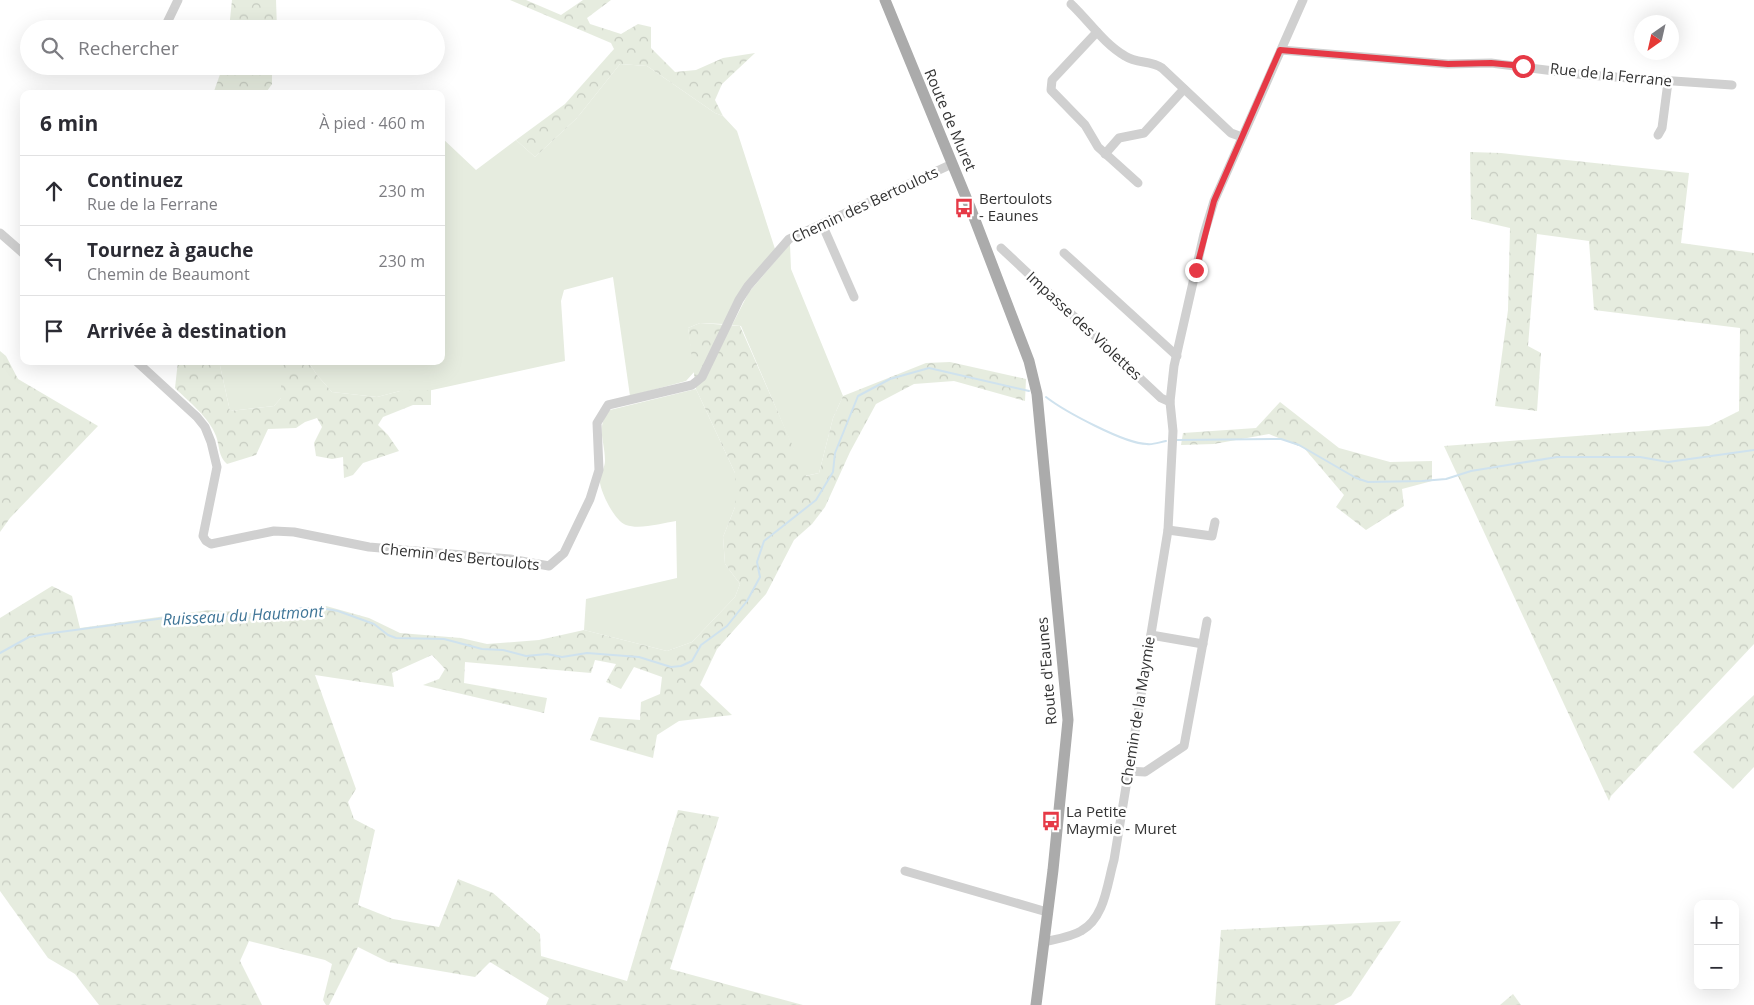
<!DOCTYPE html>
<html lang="fr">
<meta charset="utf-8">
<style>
:root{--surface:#fff;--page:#f2f2f3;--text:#2b2b33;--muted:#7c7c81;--line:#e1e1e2}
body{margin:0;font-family:"Open Sans",sans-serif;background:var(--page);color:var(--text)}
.controls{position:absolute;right:15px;bottom:15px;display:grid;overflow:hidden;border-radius:10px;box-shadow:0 5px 20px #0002}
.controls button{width:45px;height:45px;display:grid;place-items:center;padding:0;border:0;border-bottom:1px solid var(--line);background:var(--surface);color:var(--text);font:25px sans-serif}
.compass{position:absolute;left:1634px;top:15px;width:45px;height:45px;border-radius:50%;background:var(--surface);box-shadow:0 5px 20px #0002;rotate:214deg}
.stop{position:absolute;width:15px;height:15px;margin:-11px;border:4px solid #e63946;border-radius:50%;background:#fff}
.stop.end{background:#e63946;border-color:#fff;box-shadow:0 1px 5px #0008}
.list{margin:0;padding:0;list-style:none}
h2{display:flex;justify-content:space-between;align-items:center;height:65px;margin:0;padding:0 20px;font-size:21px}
h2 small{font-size:16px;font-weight:400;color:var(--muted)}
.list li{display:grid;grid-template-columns:32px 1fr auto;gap:15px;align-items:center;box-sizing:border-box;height:70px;padding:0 20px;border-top:1px solid var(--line)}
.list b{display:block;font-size:19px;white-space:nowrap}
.list p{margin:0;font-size:16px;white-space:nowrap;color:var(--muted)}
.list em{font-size:16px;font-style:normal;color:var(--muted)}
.icon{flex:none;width:28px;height:28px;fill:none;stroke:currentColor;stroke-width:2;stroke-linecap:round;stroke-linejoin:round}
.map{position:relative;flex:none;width:1754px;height:1005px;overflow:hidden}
.search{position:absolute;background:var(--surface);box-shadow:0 5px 20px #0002;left:20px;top:20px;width:425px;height:55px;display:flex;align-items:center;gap:12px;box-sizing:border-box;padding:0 18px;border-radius:28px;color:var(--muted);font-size:19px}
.panel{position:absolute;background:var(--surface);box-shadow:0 5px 20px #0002;left:20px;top:90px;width:425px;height:275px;border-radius:10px}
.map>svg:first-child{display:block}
.green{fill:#e6ecdf}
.forest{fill:url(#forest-crowns)}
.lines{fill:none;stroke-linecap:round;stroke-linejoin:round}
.stream{stroke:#cfe2ee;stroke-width:2}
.minor{stroke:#d0d0d0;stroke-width:9}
.major{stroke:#ababab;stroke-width:11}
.route{stroke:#e63946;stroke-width:6}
.labels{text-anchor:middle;stroke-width:5;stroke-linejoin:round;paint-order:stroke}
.street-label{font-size:15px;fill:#333;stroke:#fff}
.poi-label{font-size:15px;fill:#333;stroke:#fff;text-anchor:start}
.water-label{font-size:16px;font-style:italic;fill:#3f7597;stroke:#fff}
</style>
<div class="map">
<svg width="1754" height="1005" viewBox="0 0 1754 1005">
<defs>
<pattern id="forest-crowns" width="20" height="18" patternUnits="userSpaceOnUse" patternTransform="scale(1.25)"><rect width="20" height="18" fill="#e6ecdf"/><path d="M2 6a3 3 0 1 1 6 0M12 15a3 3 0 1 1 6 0" fill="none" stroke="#c6cbc0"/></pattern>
</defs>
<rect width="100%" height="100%" fill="#fff"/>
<g class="green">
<polygon points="620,64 647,66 715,113 723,116 737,131 775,249 723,324 700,323 688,328 695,371 686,381 630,396 613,277 564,290 561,301 565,361 423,392 400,391 377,397 332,392 317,375 308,361 441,361 441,137 476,170 516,140 535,157 577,118"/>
<polygon points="790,244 791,269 843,396 833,418 819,473 805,476 741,326 732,325 749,292"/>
<polygon points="219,361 281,361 281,398 274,406 230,411"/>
<path d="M 696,389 L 735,473 L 735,507 L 723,537 L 725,564 L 740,584 L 735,597 L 692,642 L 667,651 L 584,630 L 586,599 L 677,578 L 676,521 C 662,523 640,530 626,525 C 615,521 602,495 600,483 C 599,476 605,468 605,461 C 605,440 595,427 610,410 Z"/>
</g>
<g class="forest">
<polygon points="232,0 276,0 277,29 229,29"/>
<polygon points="510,0 526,0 561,15 583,0 611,0 587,18 590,24 621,34 638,24 651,27 651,48 675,72 696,70 723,58 755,53 722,84 715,100 723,116 715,113 647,66 620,64 577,118 535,157 516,140 565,104 614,49 611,43"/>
<polygon points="223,66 272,66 272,84 265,94 213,94"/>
<polygon points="1470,152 1501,153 1689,173 1681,243 1754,253 1754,644 1611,796 1609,801 1444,446 1709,426 1739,411 1740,328 1594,310 1589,241 1537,234 1528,346 1541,353 1537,411 1495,406 1508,310 1510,228 1471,219"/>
<polygon points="700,323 740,326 806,476 819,473 833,418 843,396 926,363 950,362 1026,379 1025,401 954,381 914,384 876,404 850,452 825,507 812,524 794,540 766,594 717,649 700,685 732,715 679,721 657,735 653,758 590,740 599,717 640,720 641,702 660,694 662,677 634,667 621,689 606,682 616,664 595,660 591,673 465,662 464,683 547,698 544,713 423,685 439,679 445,669 432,655 392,673 394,687 315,675 356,789 348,802 354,819 375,830 358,905 393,919 439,927 458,879 493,893 540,934 541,956 627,981 678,810 719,817 670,969 803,1005 546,1005 549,998 490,962 475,977 388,962 358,947 329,1005 326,1005 323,1000 332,964 325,960 249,941 240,961 262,1005 99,1005 75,974 48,958 0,891 0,618 52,586 72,596 80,628 209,610 263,614 309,613 326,606 369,618 400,633 461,638 487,644 539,640 584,630 667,651 692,642 735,597 740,584 725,564 723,537 735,507 735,473 696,389 688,328"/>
<polygon points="0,351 6,356 18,379 98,426 10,518 0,532"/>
<path d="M 178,361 L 219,361 L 230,411 L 274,406 L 281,398 L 281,361 L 308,361 L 317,375 L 332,392 L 377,397 L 400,391 L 431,390 L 431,405 L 413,405 L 383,417 L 378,425 L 388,435 L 399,451 L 363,463 L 353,475 L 344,478 L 343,457 L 332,459 L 316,456 L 314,443 L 322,427 L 317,418 L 305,422 L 296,428 L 268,429 L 256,455 L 227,464 C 218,456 220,447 216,436 C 209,417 189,402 175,388 Z"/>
<polygon points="1280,402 1339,448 1390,462 1432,461 1432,481 1402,489 1404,506 1366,530 1336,507 1344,495 1304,448 1269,434 1214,444 1181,445 1183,433 1256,428"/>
<polygon points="1754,695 1754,767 1733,789 1693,752"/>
<polygon points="1401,921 1351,996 1334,1005 1215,1005 1221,930"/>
<polygon points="1513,994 1521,1005 1500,1005"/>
</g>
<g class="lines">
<g class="stream">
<path d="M 1046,397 C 1064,411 1125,444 1147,444 C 1153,445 1160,442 1166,441"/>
<polyline points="1177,440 1281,439 1299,445 1356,478 1368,482 1422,481 1446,479 1471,471 1557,457 1640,457 1668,462 1754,450"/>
<polyline points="0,653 29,637 45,634 195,614 253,618 302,608 321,608 338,611 374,624 388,635 396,638 444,639 482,649 503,650 526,656 547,654 562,657 587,653 639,657 671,667 681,666 692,661 701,645 727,626 747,601 760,577 757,562 764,541 816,500 833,472 835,453 858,396 890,379 929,368 1029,391"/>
</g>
<g class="minor">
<path d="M 1071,4 C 1089,21 1104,44 1125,56 C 1137,64 1151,60 1162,68 L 1231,133 L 1242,137"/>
<polyline points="159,29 165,27 178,0"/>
<polyline points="1097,32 1052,80 1051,90 1085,125 1098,147 1138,183"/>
<polyline points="1281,50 1448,64 1491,63 1586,75 1732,85"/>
<polyline points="1658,135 1662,128 1668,82"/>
<polyline points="1105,154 1119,138 1144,133 1184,89"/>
<polyline points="822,224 854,297"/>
<polyline points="0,233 24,254"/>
<polyline points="1001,248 1161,398 1170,402"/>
<polyline points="1064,253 1177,356"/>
<polyline points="136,361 197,417 205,427 211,442 217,467 203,536 206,541 211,544 274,531 294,532 369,547 510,559 549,566 564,553 590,499 599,470 597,423 608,405 692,385 702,377 739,300 748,286 789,239 952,164"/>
<polyline points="1168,530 1212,536 1215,522"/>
<polyline points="1151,635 1203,644"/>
<polyline points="1128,771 1145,772 1184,746 1207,621"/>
<polyline points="905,871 1047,912"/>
<path d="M 1044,942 C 1056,939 1071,937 1081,931 C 1105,918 1107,884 1114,860 L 1168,530 L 1173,431 L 1170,402 L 1174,366 L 1204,234 L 1214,201 L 1303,0"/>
</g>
<polyline class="major" points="885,0 970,207 1029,361 1037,394 1068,720 1053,870 1036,1005"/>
</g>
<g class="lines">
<polyline class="route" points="1196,270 1214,201 1280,50 1448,64 1491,63 1523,66"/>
</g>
<defs>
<symbol id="bus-bare" viewBox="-9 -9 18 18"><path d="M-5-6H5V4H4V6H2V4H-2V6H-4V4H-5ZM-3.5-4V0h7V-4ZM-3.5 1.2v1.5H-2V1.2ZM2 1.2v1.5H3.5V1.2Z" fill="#e63946" stroke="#fff" stroke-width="2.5" paint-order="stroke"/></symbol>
</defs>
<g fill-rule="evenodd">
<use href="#bus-bare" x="950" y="194" width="28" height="28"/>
<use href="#bus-bare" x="1037" y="807" width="28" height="28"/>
</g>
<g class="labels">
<g class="street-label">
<text transform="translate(1611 75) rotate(6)" y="5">Rue de la Ferrane</text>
<text transform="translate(950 120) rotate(67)" y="5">Route de Muret</text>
<text transform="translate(865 205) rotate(-25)" y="5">Chemin des Bertoulots</text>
<text transform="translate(1084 326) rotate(43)" y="5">Impasse des Violettes</text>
<text transform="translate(460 557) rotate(6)" y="5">Chemin des Bertoulots</text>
<text transform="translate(1047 671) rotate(-95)" y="5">Route d'Eaunes</text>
<text transform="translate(1138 711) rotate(-81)" y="5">Chemin de la Maymie</text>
</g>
<g class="poi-label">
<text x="979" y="204">Bertoulots<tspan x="979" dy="17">- Eaunes</tspan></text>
<text x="1066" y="817">La Petite<tspan x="1066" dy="17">Maymie - Muret</tspan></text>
</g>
<g class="water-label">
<text transform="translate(243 615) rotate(-3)" y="6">Ruisseau du Hautmont</text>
</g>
</g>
</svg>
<div class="controls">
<button>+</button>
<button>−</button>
</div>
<svg class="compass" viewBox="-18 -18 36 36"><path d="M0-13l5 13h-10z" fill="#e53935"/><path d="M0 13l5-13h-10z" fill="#7c7c81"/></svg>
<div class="stop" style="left:1523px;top:66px"></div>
<div class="stop end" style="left:1196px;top:270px"></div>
<div class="search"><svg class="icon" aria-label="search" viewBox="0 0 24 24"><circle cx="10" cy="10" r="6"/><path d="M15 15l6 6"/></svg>Rechercher</div>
<section class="panel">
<h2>6 min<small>À pied · 460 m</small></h2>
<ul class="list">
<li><svg class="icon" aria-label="ahead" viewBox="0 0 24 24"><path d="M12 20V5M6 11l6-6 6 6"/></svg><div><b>Continuez</b><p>Rue de la Ferrane</p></div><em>230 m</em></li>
<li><svg class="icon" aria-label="left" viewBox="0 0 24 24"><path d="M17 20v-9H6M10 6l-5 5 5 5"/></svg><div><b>Tournez à gauche</b><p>Chemin de Beaumont</p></div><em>230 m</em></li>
<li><svg class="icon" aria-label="arrive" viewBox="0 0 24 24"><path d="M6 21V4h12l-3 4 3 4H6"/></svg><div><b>Arrivée à destination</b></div></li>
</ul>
</section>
</div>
